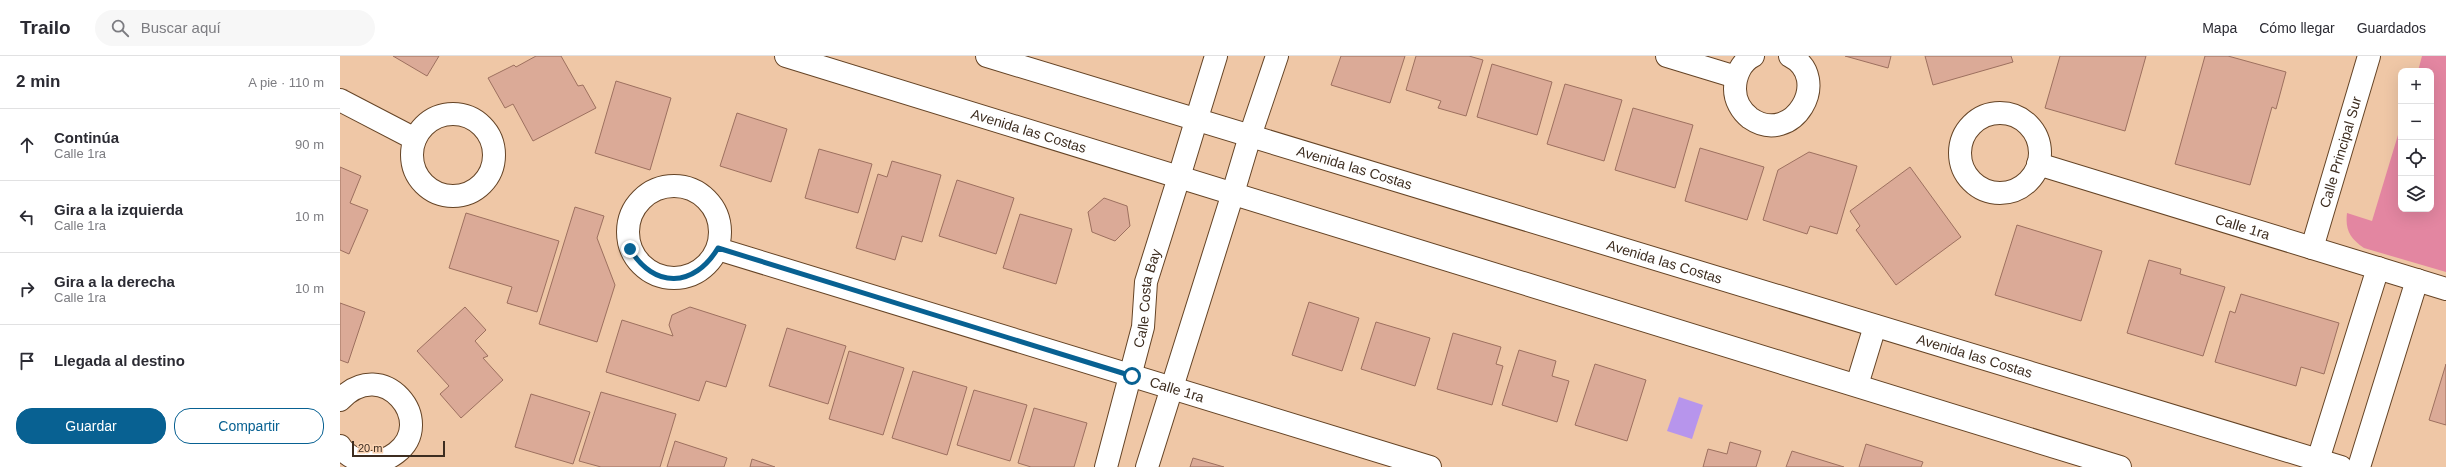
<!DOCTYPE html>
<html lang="es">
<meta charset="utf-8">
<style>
:root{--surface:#fff;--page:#f7f7f7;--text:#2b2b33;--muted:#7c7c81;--line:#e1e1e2;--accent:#086192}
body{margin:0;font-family:Helvetica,sans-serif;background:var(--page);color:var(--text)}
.controls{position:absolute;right:12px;top:12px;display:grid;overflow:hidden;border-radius:8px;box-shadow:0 4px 16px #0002}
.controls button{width:36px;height:36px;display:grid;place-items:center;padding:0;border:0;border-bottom:1px solid var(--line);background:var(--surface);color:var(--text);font:20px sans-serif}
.scale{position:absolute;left:12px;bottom:10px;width:93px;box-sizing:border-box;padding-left:4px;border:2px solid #3d2d20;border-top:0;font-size:11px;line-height:14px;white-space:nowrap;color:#3d2d20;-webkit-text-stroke:3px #fcd4b3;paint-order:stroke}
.stop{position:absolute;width:12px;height:12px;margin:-9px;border:3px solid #086192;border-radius:50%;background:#fff}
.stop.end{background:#086192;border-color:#fff;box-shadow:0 1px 4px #0008}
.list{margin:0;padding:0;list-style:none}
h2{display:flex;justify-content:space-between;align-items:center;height:52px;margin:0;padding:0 16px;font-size:17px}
h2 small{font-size:13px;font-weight:400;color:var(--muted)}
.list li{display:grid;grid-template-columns:26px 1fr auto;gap:12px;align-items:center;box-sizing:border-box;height:72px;padding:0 16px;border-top:1px solid var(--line)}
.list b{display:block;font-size:15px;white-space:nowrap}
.list p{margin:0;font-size:13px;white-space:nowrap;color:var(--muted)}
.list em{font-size:13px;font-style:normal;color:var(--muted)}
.actions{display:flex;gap:8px;padding:12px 16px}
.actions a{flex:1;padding:9px 0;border:1px solid var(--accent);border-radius:16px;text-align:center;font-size:14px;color:var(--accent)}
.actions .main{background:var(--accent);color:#fff}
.icon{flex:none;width:22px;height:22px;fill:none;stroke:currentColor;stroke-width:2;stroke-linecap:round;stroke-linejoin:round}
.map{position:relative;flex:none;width:2106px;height:411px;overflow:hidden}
header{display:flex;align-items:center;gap:24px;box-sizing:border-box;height:56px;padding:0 20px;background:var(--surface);border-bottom:1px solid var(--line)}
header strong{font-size:19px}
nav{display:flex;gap:22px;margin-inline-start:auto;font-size:14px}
.search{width:280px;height:36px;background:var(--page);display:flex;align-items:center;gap:10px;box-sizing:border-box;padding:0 14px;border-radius:22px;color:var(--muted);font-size:15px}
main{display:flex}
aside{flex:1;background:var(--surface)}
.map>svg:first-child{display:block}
.green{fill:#e386a1}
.water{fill:#b795ec}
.building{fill:#dbaa97;stroke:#9d705f}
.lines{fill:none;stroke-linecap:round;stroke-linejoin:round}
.street-casing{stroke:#654426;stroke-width:24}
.secondary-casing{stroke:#654426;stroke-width:24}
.street{stroke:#fff;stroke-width:22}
.secondary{stroke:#fff;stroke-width:22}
.route{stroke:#086192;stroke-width:5}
.labels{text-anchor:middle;stroke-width:3.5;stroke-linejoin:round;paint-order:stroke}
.street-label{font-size:14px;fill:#3d2d20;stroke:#fcd4b3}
</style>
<header>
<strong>Trailo</strong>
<div class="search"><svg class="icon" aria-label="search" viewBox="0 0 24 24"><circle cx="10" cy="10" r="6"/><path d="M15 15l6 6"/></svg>Buscar aquí</div>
<nav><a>Mapa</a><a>Cómo llegar</a><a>Guardados</a></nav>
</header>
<main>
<aside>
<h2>2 min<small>A pie · 110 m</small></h2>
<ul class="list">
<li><svg class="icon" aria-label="ahead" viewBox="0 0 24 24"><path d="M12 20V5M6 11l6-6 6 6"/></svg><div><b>Continúa</b><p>Calle 1ra</p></div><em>90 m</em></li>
<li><svg class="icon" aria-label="left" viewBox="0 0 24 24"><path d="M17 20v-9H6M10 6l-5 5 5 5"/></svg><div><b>Gira a la izquierda</b><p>Calle 1ra</p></div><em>10 m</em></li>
<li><svg class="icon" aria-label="right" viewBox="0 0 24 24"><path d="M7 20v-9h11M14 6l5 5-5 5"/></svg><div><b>Gira a la derecha</b><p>Calle 1ra</p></div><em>10 m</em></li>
<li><svg class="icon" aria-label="arrive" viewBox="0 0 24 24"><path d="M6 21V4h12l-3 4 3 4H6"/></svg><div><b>Llegada al destino</b></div></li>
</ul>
<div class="actions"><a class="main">Guardar</a><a>Compartir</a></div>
</aside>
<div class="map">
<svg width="2106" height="411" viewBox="0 0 2106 411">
<rect width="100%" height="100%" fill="#efc7a6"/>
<path class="green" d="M 2082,0 L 2106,0 L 2106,216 L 2024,192 C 2010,182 2005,174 2007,157 L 2032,165 L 2061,69 L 2061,153 L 2091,153 L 2091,15 L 2078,15 Z"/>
<polygon class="water" points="1339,341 1363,349 1352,383 1327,375"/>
<g class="building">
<polygon points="53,0 99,0 87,20"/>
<polygon points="196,0 221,0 238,30 243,29 256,52 193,85 173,48 165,52 148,22 174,9 176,11"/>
<polygon points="1001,0 1065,0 1050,47 991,29"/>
<polygon points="1076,0 1129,0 1143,4 1126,60 1098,52 1101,45 1066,34"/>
<polygon points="1505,0 1551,0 1548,12"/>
<polygon points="1585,0 1671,0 1673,6 1593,29"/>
<polygon points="1720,0 1806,0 1785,75 1705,52"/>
<polygon points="1865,0 1888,0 1946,16 1936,53 1932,51 1910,129 1835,108"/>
<polygon points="1152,8 1212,26 1197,79 1137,61"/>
<polygon points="276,25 331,42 310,114 255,97"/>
<polygon points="1225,28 1282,44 1264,105 1207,88"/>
<polygon points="1293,52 1353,69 1335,132 1275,114"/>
<polygon points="397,57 447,73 431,126 380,110"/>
<polygon points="1360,92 1424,111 1407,164 1345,145"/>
<polygon points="479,93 532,108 518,157 465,142"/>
<polygon points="1469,96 1517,110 1497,178 1470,170 1467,178 1423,164 1438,114"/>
<polygon points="552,105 601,119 582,186 562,180 555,204 516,192 538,118 547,121"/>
<polygon points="0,111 21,120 10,147 28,154 9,198 0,194"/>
<polygon points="1570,111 1621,181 1556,229 1516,174 1520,170 1510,155"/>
<polygon points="617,124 674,142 656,198 599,180"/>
<polygon points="764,142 787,150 790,170 775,185 752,176 748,156"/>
<polygon points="235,151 264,160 257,182 275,229 257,286 199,268"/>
<polygon points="126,157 219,185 197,256 167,247 172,231 109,212"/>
<polygon points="680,158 732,173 716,228 663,212"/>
<polygon points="1677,169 1762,195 1741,265 1655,239"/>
<polygon points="1809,204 1841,213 1840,218 1885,231 1863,300 1787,277"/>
<polygon points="1901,238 1999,267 1984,318 1961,311 1956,330 1875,306 1890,255 1895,257"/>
<polygon points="969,246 1019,262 1002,315 952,299"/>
<polygon points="0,247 25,256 8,307 0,304"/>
<polygon points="125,251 146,274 135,285 148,300 143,302 163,324 121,362 100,338 109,330 77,295"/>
<polygon points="350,251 406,269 386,331 366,325 359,345 266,316 282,264 333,280 329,269 332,259"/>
<polygon points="1036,266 1090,282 1075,330 1021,313"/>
<polygon points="447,272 506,290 488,348 429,330"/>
<polygon points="1113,277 1161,291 1156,308 1163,310 1152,349 1097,333"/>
<polygon points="1179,294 1216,305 1212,320 1229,325 1217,366 1162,349"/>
<polygon points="509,295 564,312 543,379 489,363"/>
<polygon points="1255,308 1306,324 1287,385 1235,369"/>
<polygon points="2106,308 2106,369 2089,364"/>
<polygon points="573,315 627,331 607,399 552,382"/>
<polygon points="634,334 687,349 670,405 617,389"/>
<polygon points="261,336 336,358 320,411 261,411 239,405"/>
<polygon points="191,338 250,356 233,408 175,391"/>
<polygon points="694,352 747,367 734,411 691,411 678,407"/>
<polygon points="335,385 387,402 384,411 327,411"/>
<polygon points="1390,386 1421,395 1416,411 1363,411 1368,393 1387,398"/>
<polygon points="1526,388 1583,406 1581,411 1519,411"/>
<polygon points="1452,395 1504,411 1446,411"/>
<polygon points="853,402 884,411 850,411"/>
<polygon points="412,403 435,411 410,411"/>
</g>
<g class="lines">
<defs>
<g id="street">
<polyline points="1327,0 1396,21"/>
<path d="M 1413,0 C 1401,6 1395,20 1395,33 C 1395,44 1401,55 1410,62 C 1453,92 1493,22 1450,0"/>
<polyline points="0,44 75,83"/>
<circle cx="1660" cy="97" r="40"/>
<circle cx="113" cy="99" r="41"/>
<polyline points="856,65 876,0"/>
<polyline points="910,80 937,0"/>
<path id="s1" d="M 1698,108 L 2106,233"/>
<circle cx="334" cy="176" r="46"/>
<path id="s2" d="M 1972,192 L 2029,0"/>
<path id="s3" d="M 378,193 L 1090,411"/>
<path d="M 0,344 C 43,298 98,366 56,397 C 48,403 41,406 31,406 C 19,406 6,400 0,390"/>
<polyline points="1978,404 2038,212"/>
<path id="s4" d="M 766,411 L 803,271 L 806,226 L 839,121"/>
<polyline points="807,411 893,137"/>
<polyline points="2019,411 2077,224"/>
</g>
<g id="secondary">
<path id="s5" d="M 446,0 L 1780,411"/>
<path id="s6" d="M 647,0 L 2001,411"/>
<polyline points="839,121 856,65"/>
<polyline points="893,137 910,80"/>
<polyline points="1517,329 1535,270"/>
</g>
</defs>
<use href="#street" class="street-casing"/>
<use href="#secondary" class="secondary-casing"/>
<use href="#street" class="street"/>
<use href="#secondary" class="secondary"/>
</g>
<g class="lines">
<path class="route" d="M 290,193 C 314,233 354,232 378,192 L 792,320"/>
</g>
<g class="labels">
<g class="street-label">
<text dy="5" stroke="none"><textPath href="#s5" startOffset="254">Avenida las Costas</textPath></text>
<text dy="5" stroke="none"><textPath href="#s2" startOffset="100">Calle Principal Sur</textPath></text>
<text dy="5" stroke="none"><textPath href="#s6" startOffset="384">Avenida las Costas</textPath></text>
<text dy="5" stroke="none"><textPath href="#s1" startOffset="214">Calle 1ra</textPath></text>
<text dy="5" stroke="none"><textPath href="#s6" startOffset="708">Avenida las Costas</textPath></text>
<text dy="5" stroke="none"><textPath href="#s4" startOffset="174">Calle Costa Bay</textPath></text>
<text dy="5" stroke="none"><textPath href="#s6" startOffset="1032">Avenida las Costas</textPath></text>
<text dy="5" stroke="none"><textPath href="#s3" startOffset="480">Calle 1ra</textPath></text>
</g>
</g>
</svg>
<div class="controls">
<button>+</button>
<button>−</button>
<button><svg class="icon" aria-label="locate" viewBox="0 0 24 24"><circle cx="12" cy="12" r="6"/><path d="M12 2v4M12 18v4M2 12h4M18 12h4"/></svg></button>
<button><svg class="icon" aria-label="layers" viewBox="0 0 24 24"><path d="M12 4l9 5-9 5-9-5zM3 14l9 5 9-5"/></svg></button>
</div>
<div class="scale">20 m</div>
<div class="stop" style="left:792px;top:320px"></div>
<div class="stop end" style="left:290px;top:193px"></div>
</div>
</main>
